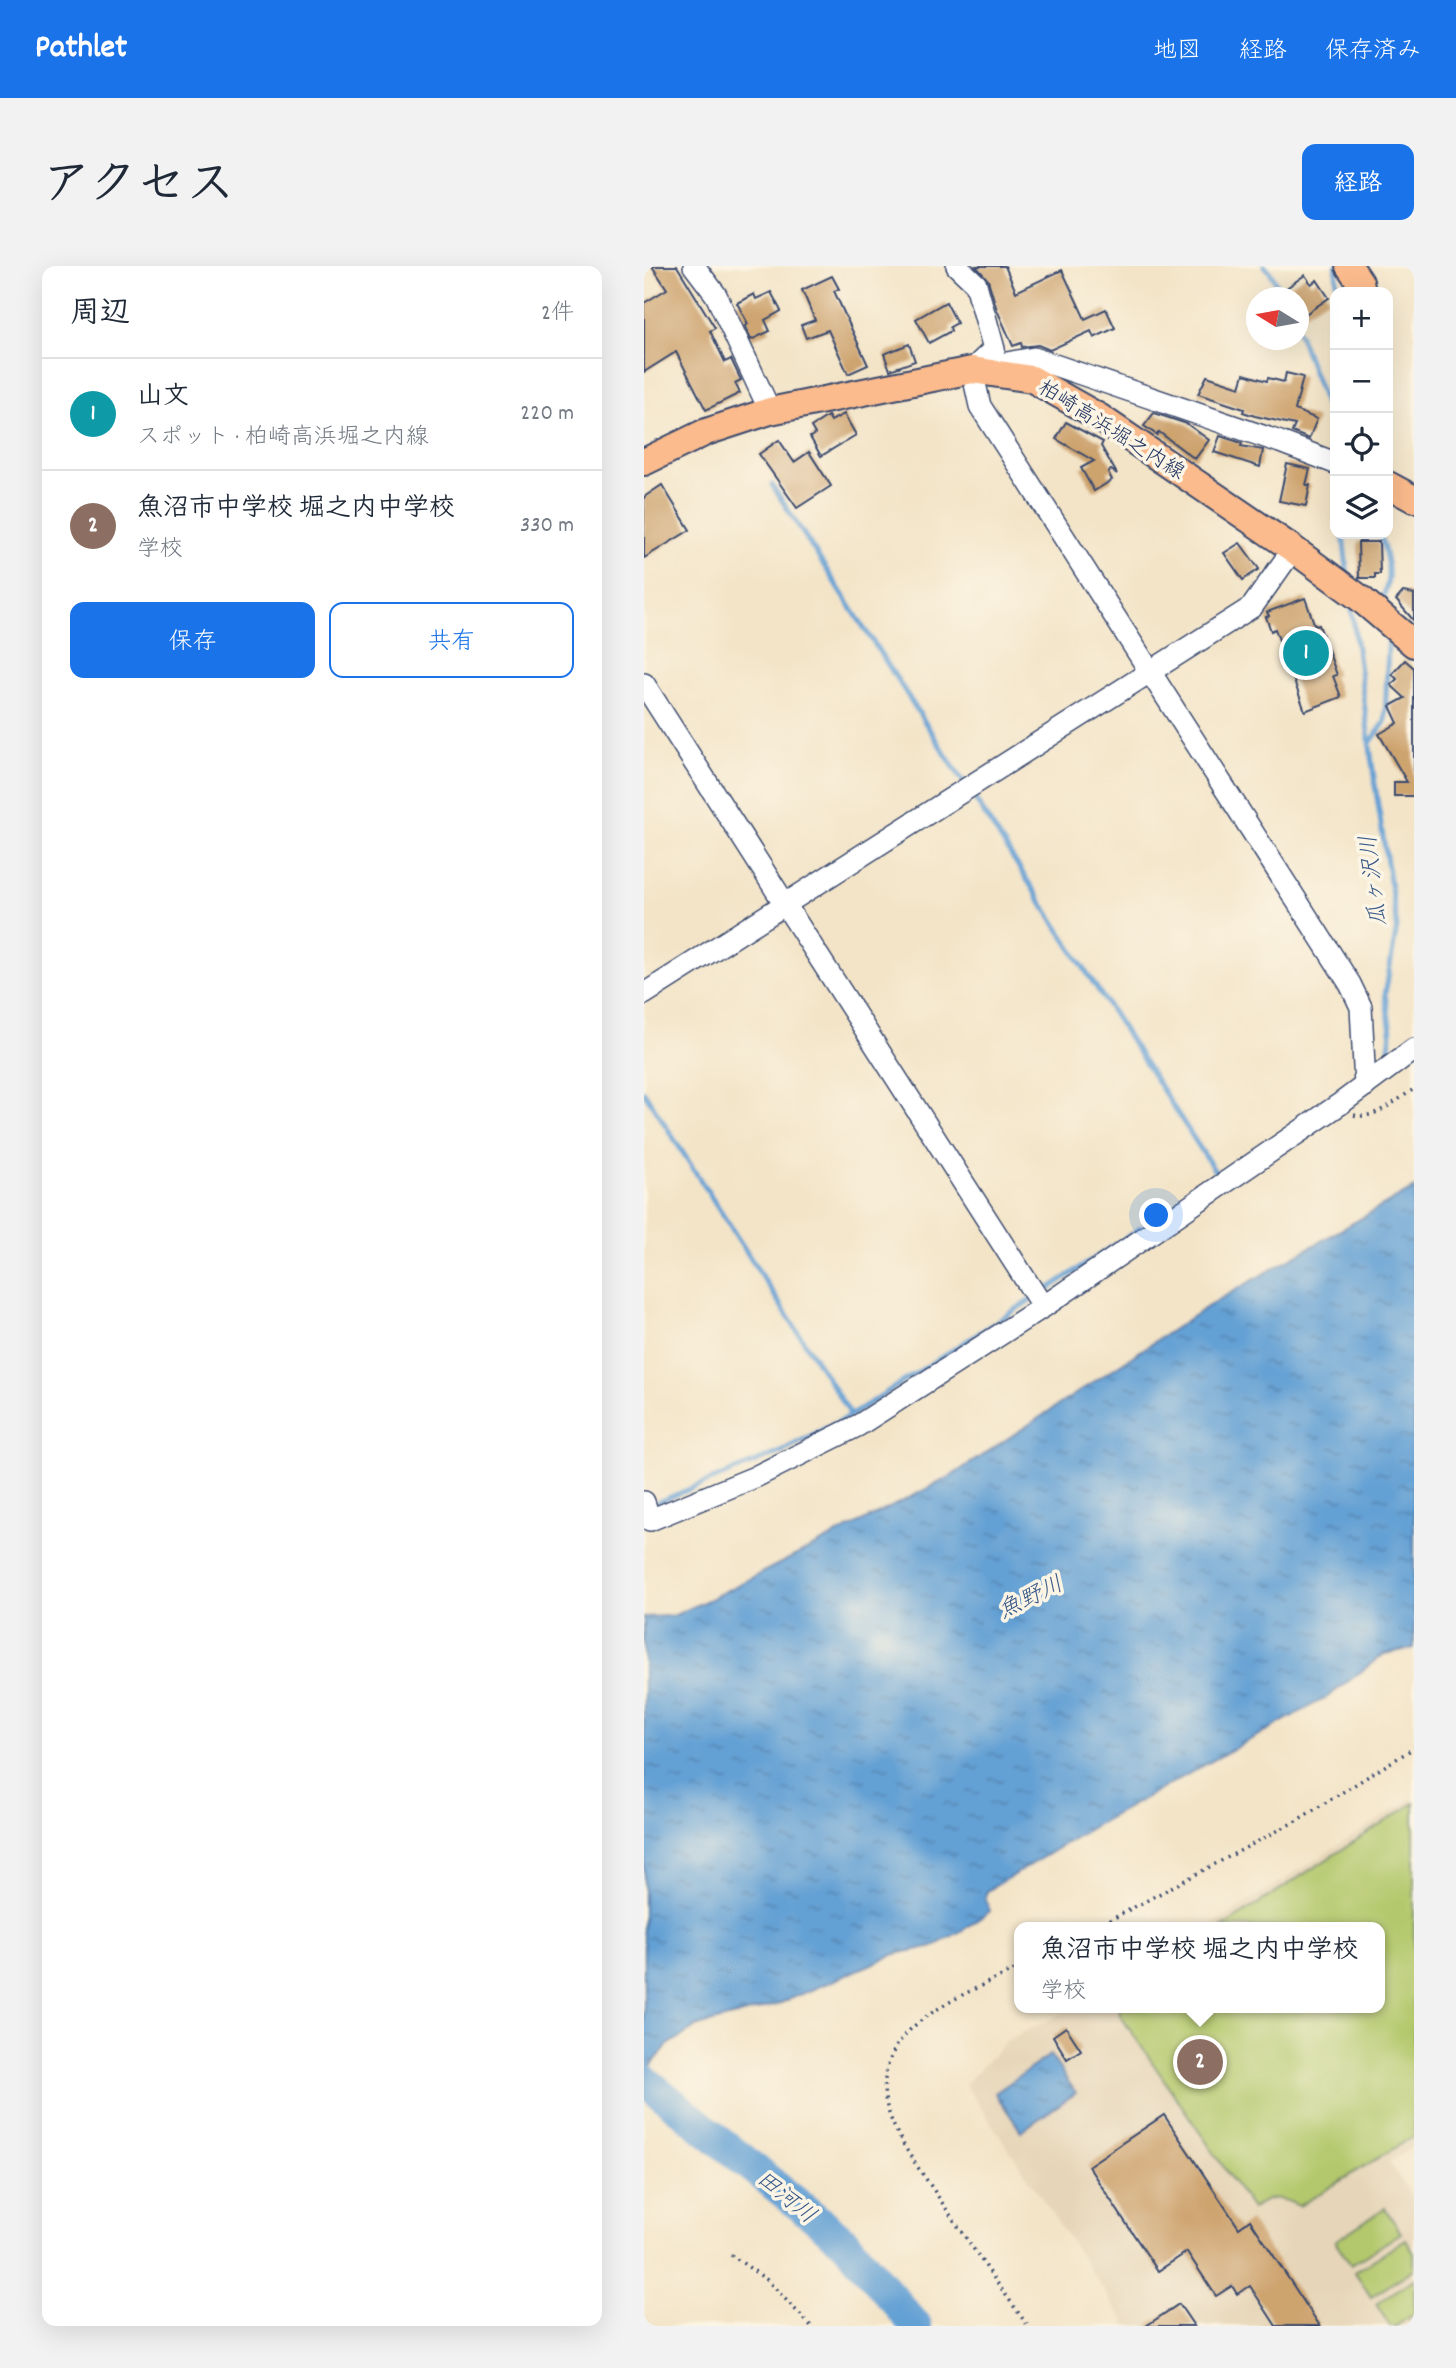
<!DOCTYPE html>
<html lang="ja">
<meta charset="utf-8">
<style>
:root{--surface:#fff;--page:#f2f2f3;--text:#1f2937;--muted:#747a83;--line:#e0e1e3;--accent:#1a73e8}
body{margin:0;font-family:Dekko,"Klee One",sans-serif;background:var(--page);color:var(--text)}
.controls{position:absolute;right:21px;top:21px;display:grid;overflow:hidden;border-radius:14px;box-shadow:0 7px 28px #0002}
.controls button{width:63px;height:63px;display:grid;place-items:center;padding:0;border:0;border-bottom:2px solid var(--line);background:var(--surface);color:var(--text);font:35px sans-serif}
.compass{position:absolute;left:602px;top:21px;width:63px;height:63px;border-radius:50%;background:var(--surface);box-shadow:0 7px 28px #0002;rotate:281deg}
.you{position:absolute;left:513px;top:950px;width:24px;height:24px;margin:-18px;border:5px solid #fff;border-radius:50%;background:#1a73e8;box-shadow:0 0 0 10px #1a73e833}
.badge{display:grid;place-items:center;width:46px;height:46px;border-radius:50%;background:var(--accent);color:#fff;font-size:23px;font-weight:700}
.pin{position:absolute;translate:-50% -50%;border:4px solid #fff;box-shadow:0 2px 7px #0006}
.popup{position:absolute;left:370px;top:1656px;width:371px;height:91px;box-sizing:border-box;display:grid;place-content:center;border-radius:14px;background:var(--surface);filter:drop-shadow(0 2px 5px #0005);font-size:23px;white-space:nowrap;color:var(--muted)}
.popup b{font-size:26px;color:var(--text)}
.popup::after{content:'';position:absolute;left:50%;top:100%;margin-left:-14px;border:14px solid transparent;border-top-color:var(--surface)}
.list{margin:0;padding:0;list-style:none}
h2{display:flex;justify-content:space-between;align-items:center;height:91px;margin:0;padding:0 28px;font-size:30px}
h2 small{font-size:23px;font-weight:400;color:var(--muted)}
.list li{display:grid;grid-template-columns:46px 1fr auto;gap:21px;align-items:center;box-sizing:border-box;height:112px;padding:0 28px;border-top:2px solid var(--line)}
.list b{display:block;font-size:26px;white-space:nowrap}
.list p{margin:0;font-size:23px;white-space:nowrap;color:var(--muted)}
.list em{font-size:23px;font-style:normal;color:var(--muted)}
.actions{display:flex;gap:14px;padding:21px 28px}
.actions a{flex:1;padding:16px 0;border:2px solid var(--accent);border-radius:14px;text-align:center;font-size:24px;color:var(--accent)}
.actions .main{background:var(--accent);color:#fff}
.icon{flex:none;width:38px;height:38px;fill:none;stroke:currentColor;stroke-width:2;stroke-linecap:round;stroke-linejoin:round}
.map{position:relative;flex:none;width:770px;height:2060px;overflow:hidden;border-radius:14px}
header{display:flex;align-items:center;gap:42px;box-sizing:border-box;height:98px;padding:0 35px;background:var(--accent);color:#fff}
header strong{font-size:33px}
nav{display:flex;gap:38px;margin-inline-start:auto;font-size:24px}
.intro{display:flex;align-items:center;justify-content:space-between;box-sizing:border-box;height:168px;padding:0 42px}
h1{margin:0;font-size:49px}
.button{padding:18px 32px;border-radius:14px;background:var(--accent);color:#fff;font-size:24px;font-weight:700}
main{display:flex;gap:42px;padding:0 42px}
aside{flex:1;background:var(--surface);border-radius:14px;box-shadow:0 7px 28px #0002}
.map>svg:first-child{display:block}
.built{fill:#e6d5b8}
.pitch{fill:#b3c86c;stroke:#677c65;stroke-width:2}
.water{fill:url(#water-ripples);stroke:#406899;stroke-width:2}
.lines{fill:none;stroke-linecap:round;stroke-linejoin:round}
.stream{stroke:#64a0d4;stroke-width:5}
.river{stroke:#64a0d4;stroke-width:32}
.building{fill:#cda36e}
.minor-casing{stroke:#3b4a6e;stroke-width:24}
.major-casing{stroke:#3b4a6e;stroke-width:30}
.path{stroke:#3b4a6e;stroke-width:3.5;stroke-dasharray:2 5;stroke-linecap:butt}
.minor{stroke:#fff;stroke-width:21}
.major{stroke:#fbbb8c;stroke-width:26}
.labels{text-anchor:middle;stroke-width:7;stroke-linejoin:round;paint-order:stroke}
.street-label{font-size:21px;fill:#1b2f5e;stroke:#fcf5e5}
.water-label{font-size:23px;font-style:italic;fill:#355787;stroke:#fcf5e5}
</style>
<header>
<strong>Pathlet</strong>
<nav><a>地図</a><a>経路</a><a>保存済み</a></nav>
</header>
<div class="intro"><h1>アクセス</h1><a class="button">経路</a></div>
<main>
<aside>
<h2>周辺<small>2件</small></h2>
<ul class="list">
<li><span class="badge" style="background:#0f9aa8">1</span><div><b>山文</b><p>スポット · 柏崎高浜堀之内線</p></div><em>220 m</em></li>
<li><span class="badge" style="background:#8d6e63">2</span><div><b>魚沼市中学校 堀之内中学校</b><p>学校</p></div><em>330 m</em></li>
</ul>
<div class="actions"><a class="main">保存</a><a>共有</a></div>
</aside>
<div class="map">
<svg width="770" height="2060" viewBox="0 0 770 2060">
<defs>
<pattern id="water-ripples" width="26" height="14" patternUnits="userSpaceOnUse" patternTransform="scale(1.75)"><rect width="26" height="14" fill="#64a0d4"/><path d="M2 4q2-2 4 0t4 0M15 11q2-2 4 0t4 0" fill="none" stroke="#5283af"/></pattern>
</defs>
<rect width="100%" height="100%" fill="#fcf5e5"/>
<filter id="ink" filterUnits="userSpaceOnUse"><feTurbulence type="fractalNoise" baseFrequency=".0143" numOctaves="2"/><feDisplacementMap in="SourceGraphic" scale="14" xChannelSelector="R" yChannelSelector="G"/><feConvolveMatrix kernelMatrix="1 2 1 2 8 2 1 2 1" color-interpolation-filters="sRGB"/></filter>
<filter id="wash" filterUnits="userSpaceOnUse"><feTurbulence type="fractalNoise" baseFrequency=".00686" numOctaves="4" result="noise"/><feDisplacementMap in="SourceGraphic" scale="28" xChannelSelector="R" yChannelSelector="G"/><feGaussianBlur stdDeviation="1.57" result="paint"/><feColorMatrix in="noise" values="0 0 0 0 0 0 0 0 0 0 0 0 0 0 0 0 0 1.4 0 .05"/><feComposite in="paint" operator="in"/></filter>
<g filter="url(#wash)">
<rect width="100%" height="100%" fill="#f3e4c7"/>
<polygon class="built" points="770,1531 770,1880 745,1896 770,1933 770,2060 484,2060 321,1818 364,1774 428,1742 736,1742 736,1661 565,1661"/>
<g class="pitch">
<path d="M 770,1537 L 770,1870 L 655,1940 C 634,1930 627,1929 608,1943 L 476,1749 L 475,1742 L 736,1742 L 736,1661 L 578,1661 Z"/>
<polygon points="741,1942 757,1967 707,1999 691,1975"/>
<polygon points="762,1973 770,1987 770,2003 727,2031 711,2006"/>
<polygon points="770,2013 770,2048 752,2060 746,2060 732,2038"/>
</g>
<g class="water">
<polygon points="770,922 770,1382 740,1388 685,1430 452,1559 343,1625 341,1632 346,1645 317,1665 290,1680 251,1688 132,1739 54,1760 24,1779 0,1808 0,1351 29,1350 66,1333 304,1212 569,1037"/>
<polygon points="406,1789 432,1827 377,1865 351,1827"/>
</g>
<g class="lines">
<g class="stream">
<polyline points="620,0 626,6 640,32"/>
<polyline points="692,0 693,26"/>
<polyline points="654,65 691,165 691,177"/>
<polyline points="128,219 320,517"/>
<polyline points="699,268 704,313"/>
<path d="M 736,268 C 742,291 750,310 738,332"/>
<polyline points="707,337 731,519 753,661 741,728 747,765 744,791 741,793"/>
<polyline points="726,477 741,456 744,378"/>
<polyline points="327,527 574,910"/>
<polyline points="0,826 207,1149"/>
<polyline points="670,843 699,823"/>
<polyline points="398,1027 497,962"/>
<polyline points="14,1236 134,1187 207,1149 388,1033"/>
</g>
<polyline class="river" points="0,1814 201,1976 272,2060"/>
</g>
<g id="blocks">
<g class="building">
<polygon points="8,0 33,0 71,62 66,65 81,96 87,93 97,114 91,117 96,127 62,144 32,86 0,106 0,37 23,23"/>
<polygon points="332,0 361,0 372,26 418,4 441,53 462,43 471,62 450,72 447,65 406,84 394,79 378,81 377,77 369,80 353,44 344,14"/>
<polygon points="661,9 667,18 673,14 685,32 654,53 654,32 647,32 641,23"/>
<polygon points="188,10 195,23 190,25 224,99 204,108 184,64 162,72 157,59 171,54 158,24"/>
<polygon points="127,26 137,45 121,54 126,65 107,74 101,60 104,58 93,37 110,28 112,33"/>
<polygon points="302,36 313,57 306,61 307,65 285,77 272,53"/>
<polygon points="265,78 271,95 246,104 240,88"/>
<polygon points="642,107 659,111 651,144 673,153 665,173 648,166 651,159 611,150 599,146 600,143 554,128 563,110 596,121 600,108 623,115 624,112 640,116"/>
<polygon points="510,147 543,158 565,174 551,193 515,166 513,169 500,160"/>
<polygon points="200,148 212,169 177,190 166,171 171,168 167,161 184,150 187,155"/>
<polygon points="422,156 459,176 457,180 473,208 467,204 464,206 468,214 450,225 437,202 450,195 412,173"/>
<polygon points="576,170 598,177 597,180 619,184 616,201 570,186"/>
<polygon points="135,174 150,196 165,186 187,220 153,242 115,188"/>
<polygon points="643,198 666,203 662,219 666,219 662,240 635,235"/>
<polygon points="18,219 46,264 0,292 0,231"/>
<polygon points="714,276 735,276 736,308 731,308 731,312 715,312"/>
<polygon points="596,277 615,303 599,314 580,287"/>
<polygon points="759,326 770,328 770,355 752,334"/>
<polygon points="661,332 671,360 675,359 693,409 689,410 697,431 661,445 631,363 627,365 622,351 625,350 623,346"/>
<polygon points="761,394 770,402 770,530 750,530 750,516 763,516 735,468 754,457 746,440 761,432 747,419 753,413 748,408"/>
<polygon points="422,1761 437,1784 423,1793 409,1770"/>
<polygon points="520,1849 595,1962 606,1954 676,2060 632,2060 606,2020 593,2028 588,2020 572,2030 543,1986 514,2005 444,1900"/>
<polygon points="535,2038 550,2060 502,2060"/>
</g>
</g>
</g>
<g filter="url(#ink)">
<use href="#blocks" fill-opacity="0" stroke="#3b4a6e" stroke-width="2"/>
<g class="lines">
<defs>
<g id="minor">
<polyline points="50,0 72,29 126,145"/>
<polyline points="313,0 332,18 350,83 328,104"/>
<polyline points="337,102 390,92 636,176 691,197"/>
<polyline points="328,104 336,140 706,718 717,741 721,820"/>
<polyline points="0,418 399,1041"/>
<polyline points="0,728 608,341 649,283"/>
<polyline points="0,1236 6,1254 111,1211 215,1159 399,1041 696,838 770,783"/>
</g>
<g id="major">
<polyline points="705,0 716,16 718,26"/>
<polyline points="0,196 62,166 126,145 328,104 388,113 455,151 649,283 717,333 770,378"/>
<polyline points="744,219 770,233"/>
</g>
</defs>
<use href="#minor" class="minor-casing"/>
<use href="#major" class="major-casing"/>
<g class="path">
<path d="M 710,849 C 729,855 754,833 770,823"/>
<polyline points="453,1661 652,1555 770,1482"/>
<path d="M 376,1701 C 339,1720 273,1745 252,1781 C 244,1794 238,1816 241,1832 C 248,1869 273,1899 293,1929 C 323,1974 353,2017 384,2060"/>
<polyline points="87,1989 123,2014 167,2060"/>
</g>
<use href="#minor" class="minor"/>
<use href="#major" class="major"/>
</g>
</g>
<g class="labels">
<g class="street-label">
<text transform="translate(468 163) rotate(32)" y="7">柏崎高浜堀之内線</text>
</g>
<g class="water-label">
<text transform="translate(728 615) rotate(-97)" y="8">瓜ヶ沢川</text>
<text transform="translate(386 1330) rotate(-26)" y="8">魚野川</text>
<text transform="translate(143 1930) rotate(39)" y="8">田河川</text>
</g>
</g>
</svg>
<div class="controls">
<button>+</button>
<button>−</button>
<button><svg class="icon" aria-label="locate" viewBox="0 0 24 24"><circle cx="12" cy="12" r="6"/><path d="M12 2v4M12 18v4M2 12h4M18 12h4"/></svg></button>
<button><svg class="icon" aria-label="layers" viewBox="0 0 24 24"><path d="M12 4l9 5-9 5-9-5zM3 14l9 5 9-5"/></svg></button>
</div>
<svg class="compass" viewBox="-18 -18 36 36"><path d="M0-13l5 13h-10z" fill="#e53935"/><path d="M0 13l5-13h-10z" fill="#747a83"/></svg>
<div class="you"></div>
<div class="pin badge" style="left:662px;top:387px;background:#0f9aa8">1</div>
<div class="pin badge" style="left:556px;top:1796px;background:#8d6e63">2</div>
<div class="popup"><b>魚沼市中学校 堀之内中学校</b>学校</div>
</div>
</main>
